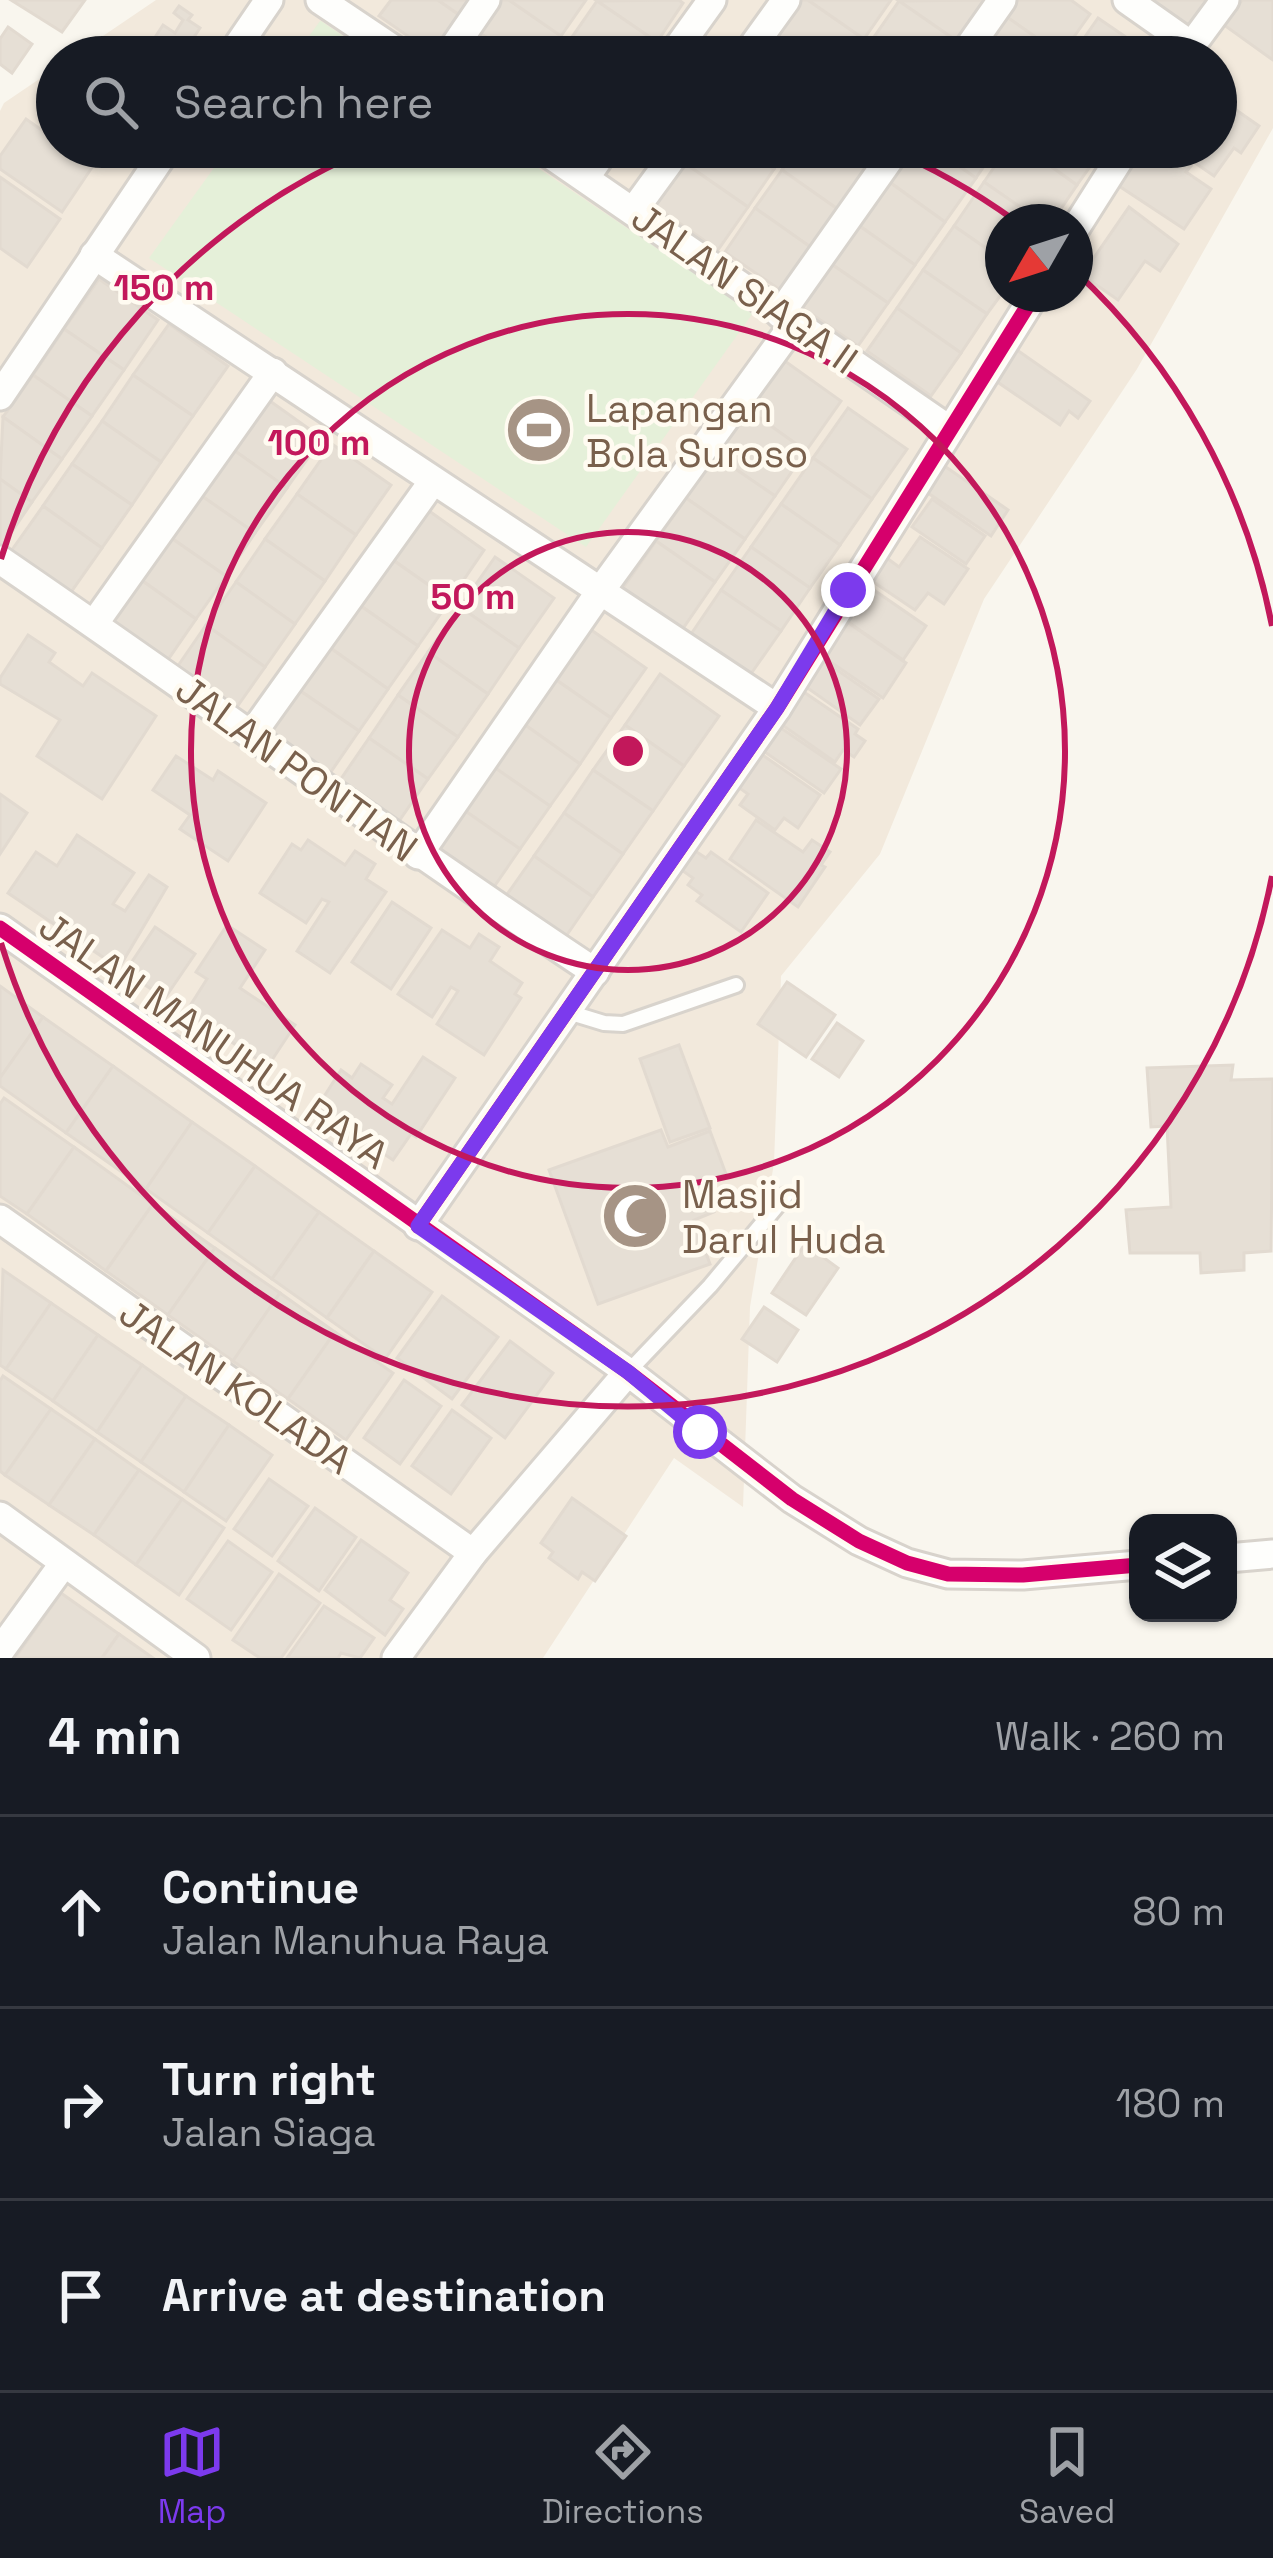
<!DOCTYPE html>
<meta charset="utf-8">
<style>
:root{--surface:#171b24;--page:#242831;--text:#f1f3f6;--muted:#9ea1a6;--line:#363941;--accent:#7c3aed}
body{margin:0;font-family:"Space Grotesk",sans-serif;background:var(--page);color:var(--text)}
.controls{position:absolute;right:36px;bottom:36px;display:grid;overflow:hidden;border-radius:24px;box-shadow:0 3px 9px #0004}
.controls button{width:108px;height:108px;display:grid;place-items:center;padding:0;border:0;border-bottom:3px solid var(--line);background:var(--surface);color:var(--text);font:60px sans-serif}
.compass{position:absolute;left:985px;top:204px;width:108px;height:108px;border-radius:50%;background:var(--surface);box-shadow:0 3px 9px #0004;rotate:231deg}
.stop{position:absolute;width:36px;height:36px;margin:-27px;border:9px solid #7c3aed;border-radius:50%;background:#fff}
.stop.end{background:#7c3aed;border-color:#fff;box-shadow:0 3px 12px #0008}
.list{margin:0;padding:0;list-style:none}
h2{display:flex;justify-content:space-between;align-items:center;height:156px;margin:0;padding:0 48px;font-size:51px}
h2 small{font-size:39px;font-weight:400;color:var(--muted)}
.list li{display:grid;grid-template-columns:78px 1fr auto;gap:36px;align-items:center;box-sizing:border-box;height:192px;padding:0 48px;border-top:3px solid var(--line)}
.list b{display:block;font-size:45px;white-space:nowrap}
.list p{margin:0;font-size:39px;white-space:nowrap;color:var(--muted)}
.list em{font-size:39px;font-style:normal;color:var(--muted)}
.icon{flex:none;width:66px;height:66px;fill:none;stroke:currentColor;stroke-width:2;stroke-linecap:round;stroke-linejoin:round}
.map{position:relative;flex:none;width:1273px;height:1658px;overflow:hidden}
.search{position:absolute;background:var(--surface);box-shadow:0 3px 9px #0004;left:36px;right:36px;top:36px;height:132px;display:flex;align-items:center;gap:30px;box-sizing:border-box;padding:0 42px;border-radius:66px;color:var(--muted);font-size:45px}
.sheet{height:732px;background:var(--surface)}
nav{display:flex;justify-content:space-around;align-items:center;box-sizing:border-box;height:168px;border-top:3px solid var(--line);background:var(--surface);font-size:33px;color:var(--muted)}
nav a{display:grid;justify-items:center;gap:6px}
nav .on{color:var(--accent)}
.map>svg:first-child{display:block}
.residential{fill:#f2e9dc;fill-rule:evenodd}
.green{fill:#e5f0d9}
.building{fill:#e6dfd5;stroke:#e2dad0;stroke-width:3}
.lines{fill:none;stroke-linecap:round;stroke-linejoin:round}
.service-casing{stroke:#d8d3cc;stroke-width:20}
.minor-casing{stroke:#d8d3cc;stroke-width:33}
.service{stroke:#fefefc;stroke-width:14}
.minor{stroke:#fefefc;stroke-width:27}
.cycleway-casing{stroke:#fffbf1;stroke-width:22}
.cycleway{stroke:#d6006c;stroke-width:15}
.route{stroke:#7c3aed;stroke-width:15}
.ring{fill:none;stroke:#c2185b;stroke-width:6}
.labels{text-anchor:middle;stroke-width:9;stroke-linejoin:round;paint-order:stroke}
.street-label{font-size:39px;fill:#79604c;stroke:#fffbf1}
.poi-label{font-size:39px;fill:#79604c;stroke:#fffbf1;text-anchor:start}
.centre{fill:#c2185b;stroke:#fffbf1;stroke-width:6}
.ring-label{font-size:36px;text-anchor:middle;font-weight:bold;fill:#c2185b;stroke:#fffbf1;stroke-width:9;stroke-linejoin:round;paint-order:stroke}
</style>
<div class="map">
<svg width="1273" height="1658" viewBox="0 0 1273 1658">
<rect width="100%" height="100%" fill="#f9f6ee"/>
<path class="residential" d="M 156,0 L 1273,0 L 1273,128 L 1137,369 L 984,599 L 880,854 L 781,976 L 774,1163 L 750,1307 L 743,1507 L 674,1458 L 543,1658 L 0,1658 L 0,111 L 4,103 L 57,67 L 57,147 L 1216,147 L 1216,57 L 72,57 ZM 1003,222 L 1075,222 L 1075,294 L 1003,294 Z"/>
<g class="green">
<polygon points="320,21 321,21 374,57 294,57"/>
<polygon points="229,147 507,147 753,313 586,547 149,258"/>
</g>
<g class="building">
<polygon points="11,0 85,0 62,32"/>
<polygon points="391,0 438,0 465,19 438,57 379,16"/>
<polygon points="438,0 479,0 465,19"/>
<polygon points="498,0 509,0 561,36 547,57 514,57 477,31"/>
<polygon points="509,0 586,0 561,36"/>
<polygon points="679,0 683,3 657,42 597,1"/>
<polygon points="796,0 808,0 864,39 852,57 801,57 771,36"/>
<polygon points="808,0 891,0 864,39"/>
<polygon points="984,0 992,5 964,46 899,1"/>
<polygon points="1004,0 1071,0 1090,14 1061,55 997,10"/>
<polygon points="1146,0 1217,0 1194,34"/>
<polygon points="1242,0 1273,0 1273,60 1224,25"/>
<polygon points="597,1 657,42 646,57 594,57 570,40"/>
<polygon points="899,1 964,46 956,57 895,57 872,40"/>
<polygon points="179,6 192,15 188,20 200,28 194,37 211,49 205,57 188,46 180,57 168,57 150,45 163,25 175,33 183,20 174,13"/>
<polygon points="997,10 1061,55 1060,57 977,57"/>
<polygon points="1098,18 1155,57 1071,57"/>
<polygon points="8,27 32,44 12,73 0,64 0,39"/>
<polygon points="477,31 514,57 458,57"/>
<polygon points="771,36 801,57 756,57"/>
<polygon points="570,40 594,57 558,57"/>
<polygon points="872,40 895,57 860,57"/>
<polygon points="1216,96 1259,126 1241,153 1234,148 1214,176 1172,147 1216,147"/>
<polygon points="26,119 57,141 57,147 66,147 93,166 62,212 0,169 0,156"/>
<polygon points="694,147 743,147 774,169 748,207 683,162"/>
<polygon points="743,147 789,147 774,169"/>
<polygon points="798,147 842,147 876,171 846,215 782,170"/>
<polygon points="842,147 893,147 876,171"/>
<polygon points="902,147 932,147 976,178 945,222 881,176"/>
<polygon points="932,147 997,147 976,178"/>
<polygon points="1008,147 1024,147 1077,185 1052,222 1042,222 984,182"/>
<polygon points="1024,147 1104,147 1077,185"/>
<polygon points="1145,147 1164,147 1191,166 1186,172 1211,189 1184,229 1119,186"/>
<polygon points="683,162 748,207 718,250 653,205"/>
<polygon points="782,170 846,215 819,253 755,208"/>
<polygon points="881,176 945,222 915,265 851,220"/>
<polygon points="0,177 60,219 27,267 0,248"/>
<polygon points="984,182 1042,222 1003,222 1003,260 954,226"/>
<polygon points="1129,207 1178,244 1160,271 1145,261 1118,300 1082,275"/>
<polygon points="755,208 819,253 789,296 725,252"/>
<polygon points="851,220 915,265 888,303 824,259"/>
<polygon points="954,226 1003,260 1003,292 987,314 923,270"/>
<polygon points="824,259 888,303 858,346 794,302"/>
<polygon points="923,270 987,314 961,353 897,308"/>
<polygon points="99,279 158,320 124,370 64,329"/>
<polygon points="897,308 961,353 931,396 867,351"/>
<polygon points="169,324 228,366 193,416 133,375"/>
<polygon points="64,329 124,370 92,416 33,375"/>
<polygon points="1017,350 1090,401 1078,418 1069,411 1060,425 996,381"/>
<polygon points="782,359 841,401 806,451 747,409"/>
<polygon points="33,375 92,416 62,459 3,417"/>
<polygon points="133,375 193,416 161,462 102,421"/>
<polygon points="263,396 322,438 287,488 228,446"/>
<polygon points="848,408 907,449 872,499 813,458"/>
<polygon points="747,409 806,451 775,496 715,455"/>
<polygon points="3,417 62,459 32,502 0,479"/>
<polygon points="102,421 161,462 132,505 72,464"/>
<polygon points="332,444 391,485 356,535 297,494"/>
<polygon points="228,446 287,488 255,533 196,492"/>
<polygon points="715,455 775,496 745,539 686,498"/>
<polygon points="813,458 872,499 840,545 781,504"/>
<polygon points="72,464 132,505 102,548 43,506"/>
<polygon points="943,465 1008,510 991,536 925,491"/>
<polygon points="0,479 32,502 0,549"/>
<polygon points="196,492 255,533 226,576 167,535"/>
<polygon points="297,494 356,535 325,581 265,539"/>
<polygon points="686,498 745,539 715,582 656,541"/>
<polygon points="932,499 985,536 966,564 912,527"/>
<polygon points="781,504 840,545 810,588 751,547"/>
<polygon points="43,506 102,548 69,595 9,554"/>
<polygon points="425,508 484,550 450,600 390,558"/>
<polygon points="167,535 226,576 196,619 137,577"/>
<polygon points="920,537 968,569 944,604 928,593 915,610 869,579 884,556 899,567"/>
<polygon points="265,539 325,581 295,624 236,582"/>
<polygon points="656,541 715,582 682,630 623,588"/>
<polygon points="751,547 810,588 781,631 721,590"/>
<polygon points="495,557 554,598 519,648 460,607"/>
<polygon points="390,558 450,600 418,646 358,604"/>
<polygon points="137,577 196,619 163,667 104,625"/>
<polygon points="236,582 295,624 265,667 206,625"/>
<polygon points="871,588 926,626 903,660 848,622"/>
<polygon points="721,590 781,631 748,678 689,637"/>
<polygon points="358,604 418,646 388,689 329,647"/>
<polygon points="460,607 519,648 488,694 428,652"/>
<polygon points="840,617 906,663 883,698 816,652"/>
<polygon points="206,625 265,667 232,714 173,673"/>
<polygon points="587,627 646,668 611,718 552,677"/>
<polygon points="28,635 55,653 49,662 83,686 92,673 156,716 102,799 37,756 60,720 0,684 0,678"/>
<polygon points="329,647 388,689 359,731 299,690"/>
<polygon points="428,652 488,694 458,737 398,695"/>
<polygon points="817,656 879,699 860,725 799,682"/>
<polygon points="660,674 719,716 684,766 625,725"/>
<polygon points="552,677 611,718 580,764 521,722"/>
<polygon points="798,688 858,729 855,734 865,741 854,757 843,750 835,762 775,720"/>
<polygon points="299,690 359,731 326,779 266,737"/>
<polygon points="398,695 458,737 428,779 369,738"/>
<polygon points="521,722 580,764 550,806 491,765"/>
<polygon points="625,725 684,766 653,811 593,770"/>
<polygon points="778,726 841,769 824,793 762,750"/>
<polygon points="369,738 428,779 395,827 336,786"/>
<polygon points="761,754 820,795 798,828 784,818 775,830 740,805 748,794 738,787"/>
<polygon points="176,756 213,780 218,771 266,803 228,861 180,829 190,815 153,790"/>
<polygon points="491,765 550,806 520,849 461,808"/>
<polygon points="593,770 653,811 623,854 564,813"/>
<polygon points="0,794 27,813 0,854"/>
<polygon points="461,808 520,849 487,897 428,856"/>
<polygon points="564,813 623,854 593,897 534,856"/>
<polygon points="756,820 803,852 812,840 830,852 821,865 825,867 798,907 730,859"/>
<polygon points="77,835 134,873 113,904 125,911 149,875 167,887 119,968 8,893 36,852 57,866"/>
<polygon points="308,840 345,865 355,851 375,864 366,879 386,892 330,973 297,951 329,902 322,899 306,923 260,893 292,844 301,850"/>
<polygon points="689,847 706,858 711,852 768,893 741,932 697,901 702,895 688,885 693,878 676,866"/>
<polygon points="534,856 593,897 560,945 501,903"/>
<polygon points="392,902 431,928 391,989 352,962"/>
<polygon points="227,925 265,950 240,988 295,1025 268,1066 186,1012 207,979 196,972"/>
<polygon points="155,927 195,954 165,998 125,972"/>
<polygon points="442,930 470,948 479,934 499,947 490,961 522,983 515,994 521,998 484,1055 437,1024 458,991 451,987 432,1017 398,994"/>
<polygon points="787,982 835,1015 806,1057 758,1024"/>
<polygon points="0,986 43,1017 0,1078"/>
<polygon points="43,1017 113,1066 66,1133 0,1086 0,1078"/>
<polygon points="837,1023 863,1041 839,1077 812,1059"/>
<polygon points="679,1045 710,1128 670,1142 640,1059"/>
<polygon points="423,1057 455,1078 416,1137 411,1134 393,1160 316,1109 341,1070 352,1078 361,1064 392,1085 383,1098 392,1104"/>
<polygon points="1233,1065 1231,1080 1273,1079 1271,1251 1244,1253 1244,1270 1201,1273 1200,1253 1130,1253 1126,1210 1171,1207 1167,1126 1151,1127 1147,1068"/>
<polygon points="113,1066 192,1122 146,1189 66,1133"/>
<polygon points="4,1098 74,1147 27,1214 0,1196 0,1104"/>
<polygon points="192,1122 255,1166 208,1233 146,1189"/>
<polygon points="661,1130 668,1147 710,1131 726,1174 703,1182 714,1212 694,1220 710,1264 598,1304 549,1170"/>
<polygon points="74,1147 153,1204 106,1271 27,1214"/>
<polygon points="255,1166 319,1212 272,1279 208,1233"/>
<polygon points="153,1204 215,1248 168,1315 106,1271"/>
<polygon points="319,1212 374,1251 327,1318 272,1279"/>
<polygon points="805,1244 838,1268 806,1315 772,1293"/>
<polygon points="215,1248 280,1293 233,1361 168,1315"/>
<polygon points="374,1251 432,1292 385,1359 327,1318"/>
<polygon points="3,1270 51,1303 6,1369 0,1365"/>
<polygon points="280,1293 335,1332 288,1399 233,1361"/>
<polygon points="442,1296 498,1337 452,1399 397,1358"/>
<polygon points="51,1303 98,1335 53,1401 6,1369"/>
<polygon points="764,1307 798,1330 777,1362 742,1339"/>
<polygon points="335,1332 393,1373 346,1440 288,1399"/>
<polygon points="98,1335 142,1365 97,1432 53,1401"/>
<polygon points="510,1341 553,1373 505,1438 462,1405"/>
<polygon points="142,1365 186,1396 141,1462 97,1432"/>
<polygon points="3,1376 51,1409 5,1475 0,1471 0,1381"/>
<polygon points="404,1380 441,1406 400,1464 364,1438"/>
<polygon points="186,1396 229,1425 184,1492 141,1462"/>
<polygon points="51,1409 95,1439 49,1505 5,1475"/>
<polygon points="452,1410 491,1438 451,1494 412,1466"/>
<polygon points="229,1425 272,1455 226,1521 184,1492"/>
<polygon points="95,1439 139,1470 94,1535 49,1505"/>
<polygon points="139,1470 182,1499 136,1565 94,1535"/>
<polygon points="269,1479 308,1506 272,1556 234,1529"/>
<polygon points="572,1498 626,1536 595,1581 582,1572 578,1579 549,1558 553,1552 541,1543"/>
<polygon points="182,1499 224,1528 179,1595 136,1565"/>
<polygon points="315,1508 356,1537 319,1591 278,1561"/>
<polygon points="361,1540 408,1573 390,1600 403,1609 385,1635 325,1590"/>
<polygon points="228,1541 272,1572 231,1630 187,1599"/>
<polygon points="279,1574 320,1603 281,1658 260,1658 233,1640"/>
<polygon points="61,1593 119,1634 102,1658 15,1658"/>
<polygon points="324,1606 374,1638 360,1658 341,1653 338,1658 287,1658"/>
<polygon points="119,1634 153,1658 102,1658"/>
</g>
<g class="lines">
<defs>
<g id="service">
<polyline points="568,1012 604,1023 623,1024 736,985"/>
<polyline points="628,1372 710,1286 786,1195"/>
</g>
<g id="minor">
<polyline points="320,0 405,57"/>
<polyline points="1127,0 1191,45"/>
<polyline points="230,57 269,0"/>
<polyline points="447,57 486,0"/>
<polyline points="671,57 712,0"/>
<polyline points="745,57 786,0"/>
<polyline points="962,57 1002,0"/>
<polyline points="1183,57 1225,0"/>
<polyline points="539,147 950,430"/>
<polyline points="585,178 607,147"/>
<polyline points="634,210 680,147"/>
<polyline points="1075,229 1127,147"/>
<polyline points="94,255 777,708"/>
<polyline points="780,314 898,147"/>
<polyline points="0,396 168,147"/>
<path d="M 0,560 C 199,696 394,839 595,972"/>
<polyline points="94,624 273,372"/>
<polyline points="252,734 433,481"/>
<polyline points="418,855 601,590 794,324"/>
<polyline points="0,928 628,1372 792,1499 859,1541 907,1563 948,1574 1023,1575 1138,1565"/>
<polyline points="0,1219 473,1553"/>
<polyline points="418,1226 777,708 1035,294"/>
<polyline points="0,1516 196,1658"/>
<polyline points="1228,1558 1273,1554"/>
<polyline points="0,1651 64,1563"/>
<polyline points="396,1658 473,1553 628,1372"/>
</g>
</defs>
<use href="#service" class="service-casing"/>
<use href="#minor" class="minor-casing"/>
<use href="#service" class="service"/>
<use href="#minor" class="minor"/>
<defs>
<g id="cycleway">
<polyline points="0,928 628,1372 792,1499 859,1541 907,1563 948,1574 1023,1575 1138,1565"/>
<polyline points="418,1226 777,708 1035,294"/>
</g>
</defs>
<use href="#cycleway" class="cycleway-casing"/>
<use href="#cycleway" class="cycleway"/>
</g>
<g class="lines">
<polyline class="route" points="700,1432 628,1372 418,1226 777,708 848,590"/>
</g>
<g class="ring">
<circle cx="628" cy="751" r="219"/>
<circle cx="628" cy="751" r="437"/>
<path d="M1272 876A656 656 0 0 1 1 943M1 559A656 656 0 0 1 372 147M884 147A656 656 0 0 1 1014 220M1075 271A656 656 0 0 1 1272 626"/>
</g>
<defs>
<symbol id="stadium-disc" viewBox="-11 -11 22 22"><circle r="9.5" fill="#a69485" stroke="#fffbf1"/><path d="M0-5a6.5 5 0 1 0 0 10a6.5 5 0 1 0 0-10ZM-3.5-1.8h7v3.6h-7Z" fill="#fff"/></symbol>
<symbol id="mosque-disc" viewBox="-11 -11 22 22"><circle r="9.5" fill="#a69485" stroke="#fffbf1"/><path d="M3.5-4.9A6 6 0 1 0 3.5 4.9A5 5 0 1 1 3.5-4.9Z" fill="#fff"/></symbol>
</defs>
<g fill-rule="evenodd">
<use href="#stadium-disc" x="501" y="392" width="76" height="76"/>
<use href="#mosque-disc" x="597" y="1178" width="76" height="76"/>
</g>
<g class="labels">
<g class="street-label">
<text transform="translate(745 288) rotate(35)" y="14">JALAN SIAGA II</text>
<text transform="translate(297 768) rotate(36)" y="14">JALAN PONTIAN</text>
<text transform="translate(214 1040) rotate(35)" y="14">JALAN MANUHUA RAYA</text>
<text transform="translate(236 1386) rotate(35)" y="14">JALAN KOLADA</text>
</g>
<g class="poi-label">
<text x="586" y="422">Lapangan<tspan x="586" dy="45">Bola Suroso</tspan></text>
<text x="682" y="1208">Masjid<tspan x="682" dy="45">Darul Huda</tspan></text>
</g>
</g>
<circle cx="628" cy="751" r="18" class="centre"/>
<g class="ring-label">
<text x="164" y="300">150 m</text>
<text x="319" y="455">100 m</text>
<text x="473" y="609">50 m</text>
</g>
</svg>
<div class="controls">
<button><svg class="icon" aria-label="layers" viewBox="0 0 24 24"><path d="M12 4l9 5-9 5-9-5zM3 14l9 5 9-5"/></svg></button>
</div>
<svg class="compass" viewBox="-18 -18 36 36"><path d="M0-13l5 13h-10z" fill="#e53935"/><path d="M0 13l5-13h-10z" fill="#9ea1a6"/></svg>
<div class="stop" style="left:700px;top:1432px"></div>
<div class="stop end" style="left:848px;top:590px"></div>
<div class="search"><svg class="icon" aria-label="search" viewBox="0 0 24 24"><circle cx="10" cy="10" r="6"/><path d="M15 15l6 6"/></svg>Search here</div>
</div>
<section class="sheet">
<h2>4 min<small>Walk · 260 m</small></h2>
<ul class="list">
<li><svg class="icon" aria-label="ahead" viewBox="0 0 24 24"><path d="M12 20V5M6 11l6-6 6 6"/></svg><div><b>Continue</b><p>Jalan Manuhua Raya</p></div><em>80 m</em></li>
<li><svg class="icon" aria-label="right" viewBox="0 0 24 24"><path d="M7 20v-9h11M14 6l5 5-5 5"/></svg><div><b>Turn right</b><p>Jalan Siaga</p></div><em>180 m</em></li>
<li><svg class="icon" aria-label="arrive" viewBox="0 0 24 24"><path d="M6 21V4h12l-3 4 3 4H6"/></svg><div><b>Arrive at destination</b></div></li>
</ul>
</section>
<nav>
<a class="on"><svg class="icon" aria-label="map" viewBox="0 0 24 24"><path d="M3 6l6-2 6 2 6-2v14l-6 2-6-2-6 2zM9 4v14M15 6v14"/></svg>Map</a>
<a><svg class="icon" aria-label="directions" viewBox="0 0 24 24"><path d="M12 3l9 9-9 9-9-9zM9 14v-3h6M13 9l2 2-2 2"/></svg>Directions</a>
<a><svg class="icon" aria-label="saved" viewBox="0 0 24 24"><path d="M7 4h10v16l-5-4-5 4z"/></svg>Saved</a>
</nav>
